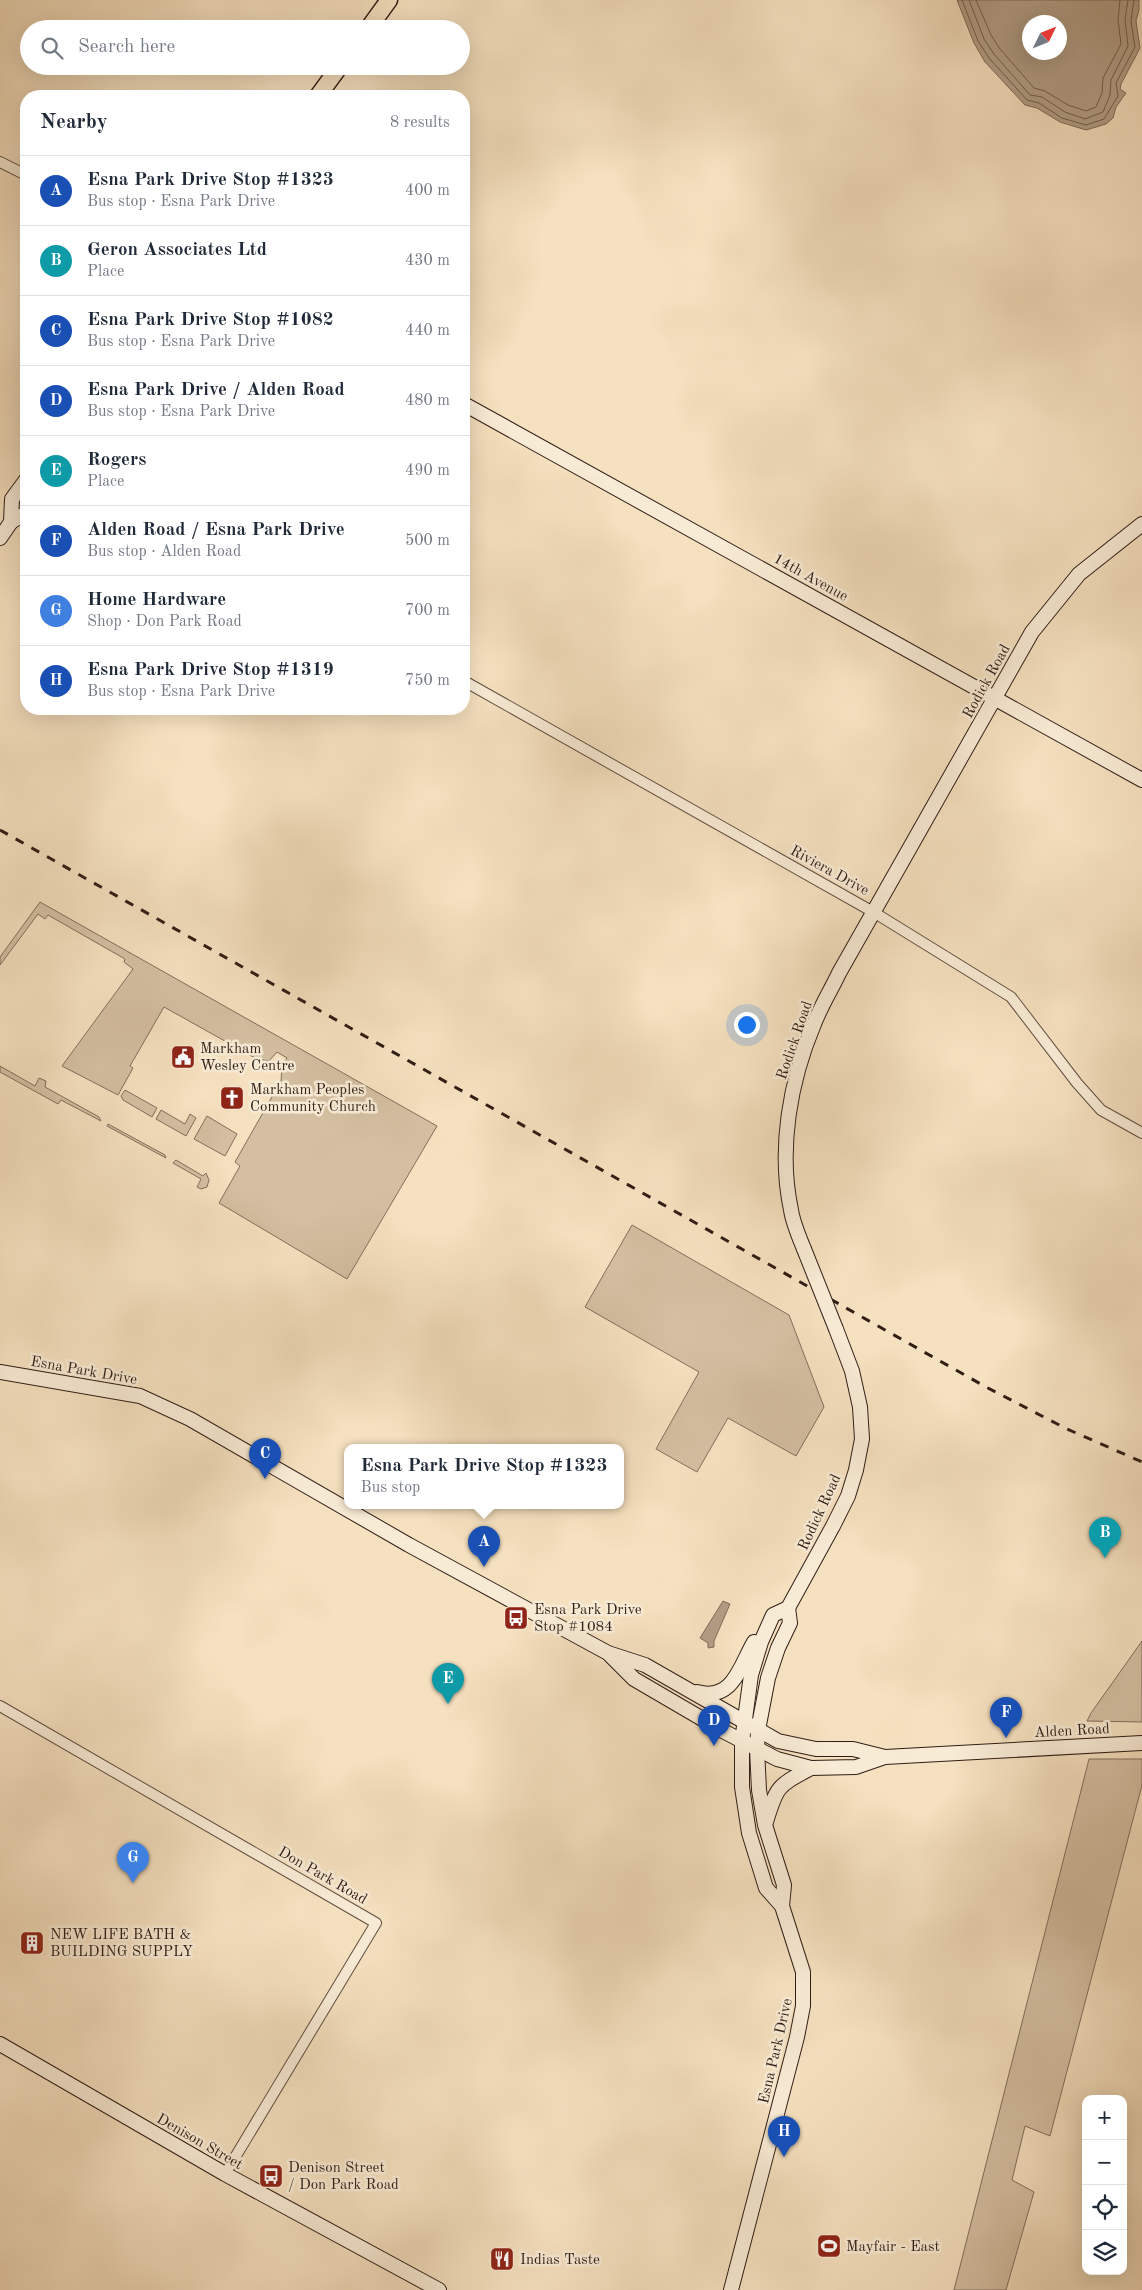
<!DOCTYPE html>
<meta charset="utf-8">
<style>
:root{--surface:#fff;--page:#f6f6f7;--text:#1f2937;--muted:#747a83;--line:#e0e1e3;--accent:#8f2418}
body{margin:0;font-family:"Old Standard TT",serif;background:var(--page);color:var(--text)}
.controls{position:absolute;right:15px;bottom:15px;display:grid;overflow:hidden;border-radius:10px;box-shadow:0 5px 20px #0002}
.controls button{width:45px;height:45px;display:grid;place-items:center;padding:0;border:0;border-bottom:1px solid var(--line);background:var(--surface);color:var(--text);font:25px sans-serif}
.compass{position:absolute;left:1022px;top:15px;width:45px;height:45px;border-radius:50%;background:var(--surface);box-shadow:0 5px 20px #0002;rotate:47deg}
.you{position:absolute;left:746px;top:1024px;width:18px;height:18px;margin:-12px;border:4px solid #fff;border-radius:50%;background:#1a73e8;box-shadow:0 0 0 8px #1a73e833}
.badge{display:grid;place-items:center;width:32px;height:32px;border-radius:50%;background:var(--accent);color:#fff;font-size:16px;font-weight:700}
.pin{position:absolute;translate:-50% -41px;filter:drop-shadow(0 1px 2px #0008)}
.pin::after{content:'';position:absolute;top:26px;width:18px;height:15px;background:inherit;clip-path:polygon(0 0,100% 0,50% 100%)}
.popup{position:absolute;left:344px;top:1444px;width:280px;height:65px;box-sizing:border-box;display:grid;place-content:center;border-radius:10px;background:var(--surface);filter:drop-shadow(0 1px 4px #0005);font-size:16px;white-space:nowrap;color:var(--muted)}
.popup b{font-size:19px;color:var(--text)}
.popup::after{content:'';position:absolute;left:50%;top:100%;margin-left:-10px;border:10px solid transparent;border-top-color:var(--surface)}
.list{margin:0;padding:0;list-style:none}
h2{display:flex;justify-content:space-between;align-items:center;height:65px;margin:0;padding:0 20px;font-size:21px}
h2 small{font-size:16px;font-weight:400;color:var(--muted)}
.list li{display:grid;grid-template-columns:32px 1fr auto;gap:15px;align-items:center;box-sizing:border-box;height:70px;padding:0 20px;border-top:1px solid var(--line)}
.list b{display:block;font-size:19px;white-space:nowrap}
.list p{margin:0;font-size:16px;white-space:nowrap;color:var(--muted)}
.list em{font-size:16px;font-style:normal;color:var(--muted)}
.icon{flex:none;width:28px;height:28px;fill:none;stroke:currentColor;stroke-width:2;stroke-linecap:round;stroke-linejoin:round}
.map{position:relative;flex:none;width:1142px;height:2290px;overflow:hidden}
.search{position:absolute;background:var(--surface);box-shadow:0 5px 20px #0002;left:20px;top:20px;width:450px;height:55px;display:flex;align-items:center;gap:12px;box-sizing:border-box;padding:0 18px;border-radius:28px;color:var(--muted);font-size:19px}
.panel{position:absolute;background:var(--surface);box-shadow:0 5px 20px #0002;left:20px;top:90px;width:450px;height:625px;border-radius:20px}
.map>svg:first-child{display:block}
.green{fill:#d4bfa2;stroke:#826e5c}
.water{fill:#b29e86;stroke:#7e6a59;fill-rule:evenodd}
.lines{fill:none;stroke-linecap:round;stroke-linejoin:round}
.shore{stroke:#715e4e;stroke-width:1}
.street-casing{stroke:#614e40;stroke-width:12}
.secondary-casing{stroke:#301d16;stroke-width:16}
.primary-casing{stroke:#301d16;stroke-width:19}
.street{stroke:#f8ebd5;stroke-width:10}
.secondary{stroke:#f8ebd5;stroke-width:14}
.primary{stroke:#f5e0bf;stroke-width:16}
.rail{stroke:#301d16;stroke-width:3;stroke-dasharray:9 9;stroke-linecap:butt}
.secondary-bridge-casing{stroke:#301d16;stroke-width:16;stroke-linecap:butt}
.secondary-bridge{stroke:#f8ebd5;stroke-width:14}
.labels{text-anchor:middle;stroke-width:5;stroke-linejoin:round;paint-order:stroke}
.street-label{font-size:15px;fill:#301d16;stroke:#f8ebd5}
.poi-label{font-size:15px;fill:#301d16;stroke:#f8ebd5;text-anchor:start}
</style>
<div class="map">
<svg width="1142" height="2290" viewBox="0 0 1142 2290">
<rect width="100%" height="100%" fill="#f5e0bf"/>
<filter id="stains"><feTurbulence type="fractalNoise" baseFrequency=".004" numOctaves="4"/><feColorMatrix values="0 0 0 0 .2 0 0 0 0 .09 0 0 0 0 .02 0 0 0 .5 -.17"/></filter>
<radialGradient id="worn" r=".72"><stop offset=".6" stop-color="#630" stop-opacity="0"/><stop offset="1" stop-color="#630" stop-opacity=".3"/></radialGradient>
<g class="green">
<polygon points="40,902 437,1126 347,1279 219,1203 240,1166 235,1162 281,1081 282,1067 287,1058 277,1052 269,1061 257,1059 164,1007 130,1066 133,1068 118,1095 62,1066 133,969 124,962 125,959 48,915 45,919 38,914 0,965 0,957"/>
<polygon points="0,1066 35,1086 39,1078 46,1081 45,1087 99,1117 101,1121 61,1100 58,1104 0,1072"/>
<polygon points="125,1090 157,1108 152,1117 123,1100 121,1096"/>
<polygon points="161,1110 185,1124 190,1114 196,1118 186,1136 156,1119"/>
<polygon points="207,1116 237,1134 225,1156 194,1139"/>
<polygon points="108,1124 165,1155 166,1158 107,1126"/>
<polygon points="176,1160 203,1176 206,1173 209,1180 207,1187 201,1189 197,1187 201,1179 173,1163"/>
<polygon points="632,1225 789,1315 824,1407 796,1456 728,1418 697,1472 656,1449 699,1372 585,1307"/>
<polygon points="1142,1641 1142,1722 1087,1721 1091,1713"/>
<polygon points="1089,1759 1142,1759 1142,1785 1050,2136 1025,2126 1012,2180 1034,2192 1006,2290 954,2290"/>
</g>
<g class="water">
<path d="M 957,0 L 1139,0 L 1139,10 L 1136,21 L 1140,48 L 1121,84 L 1120,89 L 1126,93 L 1116,107 L 1113,118 L 1106,124 L 1086,130 L 1060,122 L 1037,108 L 1025,105 L 985,62 L 974,43 ZM 1030,22 L 1060,22 L 1060,52 L 1030,52 Z"/>
<polygon points="723,1601 730,1604 714,1641 714,1647 708,1648 708,1643 700,1638"/>
</g>
<g class="lines">
<g class="shore">
<polyline points="962,0 978,41 989,58 1027,100 1039,103 1062,118 1086,125 1104,119 1118,96 1116,83 1135,47 1131,21 1134,0"/>
<polyline points="969,0 984,39 994,54 1030,95 1042,97 1065,112 1085,119 1103,112 1110,95 1111,80 1128,46 1125,20 1128,0"/>
<polyline points="976,0 991,35 1000,49 1034,88 1045,91 1068,105 1086,111 1096,107 1102,93 1103,78 1121,44 1118,20 1120,0"/>
</g>
<defs>
<g id="street">
<polyline points="0,162 26,175"/>
<polyline points="464,681 875,913 1011,997 1077,1083 1101,1110 1142,1133"/>
<polyline points="0,1706 376,1923 225,2174"/>
</g>
<g id="secondary">
<polyline points="464,404 1142,780"/>
<polyline points="11,522 12,499 26,480"/>
<polyline points="0,538 11,522 26,513"/>
<path d="M 804,1249 C 799,1237 793,1223 791,1210 C 778,1149 790,1081 814,1024 C 821,1006 831,990 839,973 L 1032,632 L 1079,574 L 1142,524"/>
<polyline points="0,1372 140,1396 190,1419 409,1545 608,1653 645,1665 778,1741 816,1749 853,1749 885,1757"/>
<polyline points="610,1655 634,1679 723,1731 777,1759 811,1768 856,1767 885,1757 1142,1743"/>
<path d="M 697,1692 C 733,1702 740,1666 754,1642"/>
<path d="M 766,1822 C 777,1785 778,1786 811,1768"/>
<polyline points="782,1906 766,1888 749,1833 742,1787 742,1741 751,1675 761,1642 773,1615 788,1608 833,1526 848,1496 856,1470 862,1439 860,1407 852,1371 836,1329"/>
<polyline points="0,2044 225,2174 439,2290"/>
<polyline points="731,2290 797,2037 803,2006 803,1972 782,1906 784,1885 765,1825 759,1790 757,1749 758,1730 768,1678 778,1648 790,1623 788,1608"/>
</g>
<g id="primary">
<polyline points="368,29 389,0"/>
<polyline points="318,96 340,66"/>
</g>
</defs>
<use href="#street" class="street-casing"/>
<use href="#secondary" class="secondary-casing"/>
<use href="#primary" class="primary-casing"/>
<use href="#street" class="street"/>
<use href="#secondary" class="secondary"/>
<use href="#primary" class="primary"/>
<polyline class="rail" points="0,830 986,1387 1067,1429 1142,1462"/>
<defs>
<polyline id="secondary-bridge" points="804,1249 836,1329"/>
</defs>
<use href="#secondary-bridge" class="secondary-bridge-casing"/>
<use href="#secondary-bridge" class="secondary-bridge"/>
</g>
<defs>
<symbol id="civic-square" viewBox="-11 -11 22 22"><rect x="-9" y="-9" width="18" height="18" rx="4" fill="#8f2418" stroke="#f8ebd5"/><path d="M-.6-6.5H3V-4.5H.6V-3L4-1V1h2V6H-6V1h2V-1L-.6-3ZM-1.2 2.5V6h2.4V2.5Z" fill="#fff"/></symbol>
<symbol id="church-square" viewBox="-11 -11 22 22"><rect x="-9" y="-9" width="18" height="18" rx="4" fill="#8f2418" stroke="#f8ebd5"/><path d="M-1.2-6h2.4v3.5h3.3v2.4h-3.3V6h-2.4V-.1h-3.3v-2.4h3.3Z" fill="#fff"/></symbol>
<symbol id="bus-square" viewBox="-11 -11 22 22"><rect x="-9" y="-9" width="18" height="18" rx="4" fill="#8f2418" stroke="#f8ebd5"/><path d="M-5-6H5V4H4V6H2V4H-2V6H-4V4H-5ZM-3.5-4V0h7V-4ZM-3.5 1.2v1.5H-2V1.2ZM2 1.2v1.5H3.5V1.2Z" fill="#fff"/></symbol>
<symbol id="building-square" viewBox="-11 -11 22 22"><rect x="-9" y="-9" width="18" height="18" rx="4" fill="#8f2418" stroke="#f8ebd5"/><path d="M-4-6H4V6H1V3H-1V6H-4ZM-2.5-4.3h1.7v1.8h-1.7ZM.8-4.3h1.7v1.8H.8ZM-2.5-1h1.7V.8h-1.7ZM.8-1h1.7V.8H.8Z" fill="#fff"/></symbol>
<symbol id="stadium-square" viewBox="-11 -11 22 22"><rect x="-9" y="-9" width="18" height="18" rx="4" fill="#8f2418" stroke="#f8ebd5"/><path d="M0-5a6.5 5 0 1 0 0 10a6.5 5 0 1 0 0-10ZM-3.5-1.8h7v3.6h-7Z" fill="#fff"/></symbol>
<symbol id="restaurant-square" viewBox="-11 -11 22 22"><rect x="-9" y="-9" width="18" height="18" rx="4" fill="#8f2418" stroke="#f8ebd5"/><path d="M-5-6h1v4h1v-4h1v4h1v-4h1v5L-1.5 .5V6h-2V.5L-5-1ZM5-6V6H3V1.5H1.5Q1.5-4 5-6Z" fill="#fff"/></symbol>
</defs>
<g fill-rule="evenodd">
<use href="#civic-square" x="169" y="1043" width="28" height="28"/>
<use href="#church-square" x="218" y="1084" width="28" height="28"/>
<use href="#bus-square" x="502" y="1604" width="28" height="28"/>
<use href="#building-square" x="18" y="1929" width="28" height="28"/>
<use href="#bus-square" x="257" y="2162" width="28" height="28"/>
<use href="#stadium-square" x="815" y="2232" width="28" height="28"/>
<use href="#restaurant-square" x="488" y="2245" width="28" height="28"/>
</g>
<g class="labels">
<g class="street-label">
<text transform="translate(811 577) rotate(29)" y="5">14th Avenue</text>
<text transform="translate(986 681) rotate(-61)" y="5">Rodick Road</text>
<text transform="translate(830 870) rotate(29)" y="5">Riviera Drive</text>
<text transform="translate(794 1040) rotate(-71)" y="5">Rodick Road</text>
<text transform="translate(84 1370) rotate(10)" y="5">Esna Park Drive</text>
<text transform="translate(819 1512) rotate(-65)" y="5">Rodick Road</text>
<text transform="translate(1072 1730) rotate(-3)" y="5">Alden Road</text>
<text transform="translate(323 1875) rotate(30)" y="5">Don Park Road</text>
<text transform="translate(775 2051) rotate(-77)" y="5">Esna Park Drive</text>
<text transform="translate(200 2141) rotate(30)" y="5">Denison Street</text>
</g>
<g class="poi-label">
<text x="200" y="1053">Markham<tspan x="200" dy="17">Wesley Centre</tspan></text>
<text x="250" y="1094">Markham Peoples<tspan x="250" dy="17">Community Church</tspan></text>
<text x="534" y="1614">Esna Park Drive<tspan x="534" dy="17">Stop #1084</tspan></text>
<text x="50" y="1939">NEW LIFE BATH &amp;<tspan x="50" dy="17">BUILDING SUPPLY</tspan></text>
<text x="288" y="2172">Denison Street<tspan x="288" dy="17">/ Don Park Road</tspan></text>
<text x="846" y="2251">Mayfair - East</text>
<text x="520" y="2264">Indias Taste</text>
</g>
</g>
<rect width="100%" height="100%" filter="url(#stains)"/>
<rect width="100%" height="100%" fill="url(#worn)"/>
</svg>
<div class="controls">
<button>+</button>
<button>−</button>
<button><svg class="icon" aria-label="locate" viewBox="0 0 24 24"><circle cx="12" cy="12" r="6"/><path d="M12 2v4M12 18v4M2 12h4M18 12h4"/></svg></button>
<button><svg class="icon" aria-label="layers" viewBox="0 0 24 24"><path d="M12 4l9 5-9 5-9-5zM3 14l9 5 9-5"/></svg></button>
</div>
<svg class="compass" viewBox="-18 -18 36 36"><path d="M0-13l5 13h-10z" fill="#e53935"/><path d="M0 13l5-13h-10z" fill="#747a83"/></svg>
<div class="you"></div>
<div class="pin badge" style="left:484px;top:1567px;background:#1a4fb4">A</div>
<div class="popup"><b>Esna Park Drive Stop #1323</b>Bus stop</div>
<div class="pin badge" style="left:1105px;top:1558px;background:#0f9aa8">B</div>
<div class="pin badge" style="left:265px;top:1479px;background:#1a4fb4">C</div>
<div class="pin badge" style="left:714px;top:1746px;background:#1a4fb4">D</div>
<div class="pin badge" style="left:448px;top:1704px;background:#0f9aa8">E</div>
<div class="pin badge" style="left:1006px;top:1738px;background:#1a4fb4">F</div>
<div class="pin badge" style="left:133px;top:1883px;background:#3f7fe0">G</div>
<div class="pin badge" style="left:784px;top:2157px;background:#1a4fb4">H</div>
<div class="search"><svg class="icon" aria-label="search" viewBox="0 0 24 24"><circle cx="10" cy="10" r="6"/><path d="M15 15l6 6"/></svg>Search here</div>
<section class="panel">
<h2>Nearby<small>8 results</small></h2>
<ul class="list">
<li><span class="badge" style="background:#1a4fb4">A</span><div><b>Esna Park Drive Stop #1323</b><p>Bus stop · Esna Park Drive</p></div><em>400 m</em></li>
<li><span class="badge" style="background:#0f9aa8">B</span><div><b>Geron Associates Ltd</b><p>Place</p></div><em>430 m</em></li>
<li><span class="badge" style="background:#1a4fb4">C</span><div><b>Esna Park Drive Stop #1082</b><p>Bus stop · Esna Park Drive</p></div><em>440 m</em></li>
<li><span class="badge" style="background:#1a4fb4">D</span><div><b>Esna Park Drive / Alden Road</b><p>Bus stop · Esna Park Drive</p></div><em>480 m</em></li>
<li><span class="badge" style="background:#0f9aa8">E</span><div><b>Rogers</b><p>Place</p></div><em>490 m</em></li>
<li><span class="badge" style="background:#1a4fb4">F</span><div><b>Alden Road / Esna Park Drive</b><p>Bus stop · Alden Road</p></div><em>500 m</em></li>
<li><span class="badge" style="background:#3f7fe0">G</span><div><b>Home Hardware</b><p>Shop · Don Park Road</p></div><em>700 m</em></li>
<li><span class="badge" style="background:#1a4fb4">H</span><div><b>Esna Park Drive Stop #1319</b><p>Bus stop · Esna Park Drive</p></div><em>750 m</em></li>
</ul>
</section>
</div>
